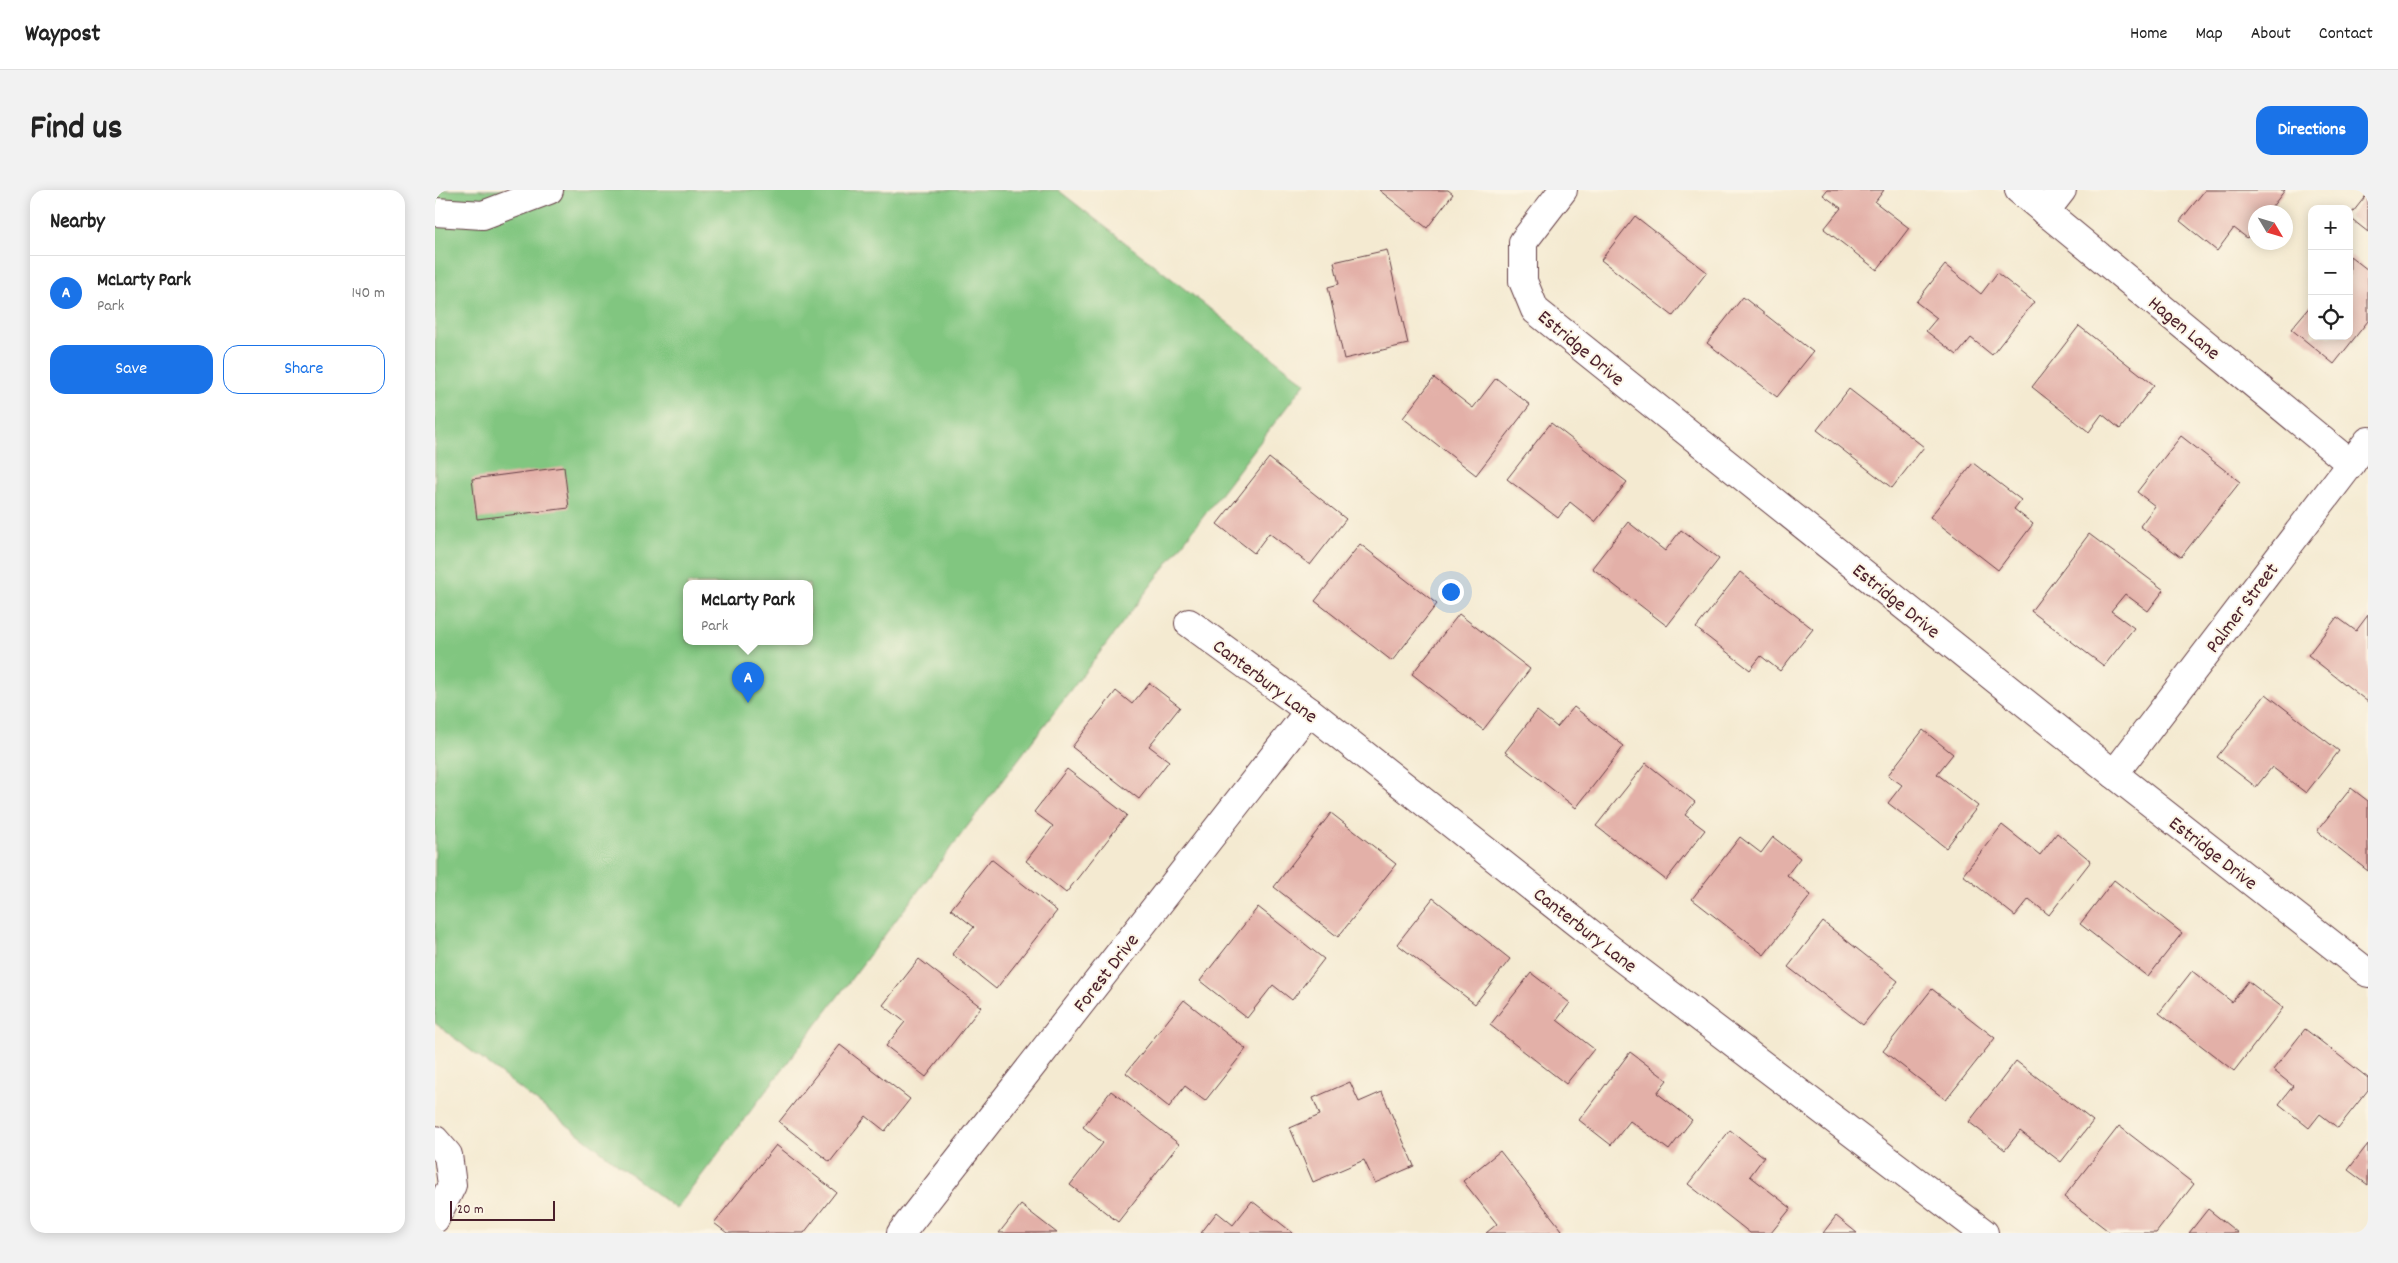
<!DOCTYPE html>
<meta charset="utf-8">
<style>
:root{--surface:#fff;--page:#f2f2f2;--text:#222;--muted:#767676;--line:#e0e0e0;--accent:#1a73e8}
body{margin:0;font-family:Dekko,sans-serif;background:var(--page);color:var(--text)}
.controls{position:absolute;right:15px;top:15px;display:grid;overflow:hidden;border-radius:10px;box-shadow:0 2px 12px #0003}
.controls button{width:45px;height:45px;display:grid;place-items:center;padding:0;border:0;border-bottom:1px solid var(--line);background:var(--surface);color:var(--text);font:25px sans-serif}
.compass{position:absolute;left:1813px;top:15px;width:45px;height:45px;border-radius:50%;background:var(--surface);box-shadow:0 2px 12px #0003;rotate:128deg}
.scale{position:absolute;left:15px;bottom:12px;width:105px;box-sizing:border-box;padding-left:5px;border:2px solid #4a1f2b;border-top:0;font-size:14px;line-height:18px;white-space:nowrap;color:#4a1f2b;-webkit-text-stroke:4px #fcf5e5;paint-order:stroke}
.you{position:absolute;left:1015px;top:401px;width:18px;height:18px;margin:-12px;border:4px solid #fff;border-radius:50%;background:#1a73e8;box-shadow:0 0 0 8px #1a73e833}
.badge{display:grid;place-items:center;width:32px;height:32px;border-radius:50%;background:var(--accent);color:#fff;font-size:16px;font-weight:700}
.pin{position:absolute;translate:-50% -41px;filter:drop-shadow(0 1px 2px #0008)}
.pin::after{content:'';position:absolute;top:26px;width:18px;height:15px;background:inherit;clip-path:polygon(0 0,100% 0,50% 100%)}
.popup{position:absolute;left:248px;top:390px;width:130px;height:65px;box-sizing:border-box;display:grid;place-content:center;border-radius:10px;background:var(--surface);filter:drop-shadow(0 1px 4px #0005);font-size:16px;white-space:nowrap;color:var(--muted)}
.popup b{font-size:19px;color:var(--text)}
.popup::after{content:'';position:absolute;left:50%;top:100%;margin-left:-10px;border:10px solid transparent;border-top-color:var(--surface)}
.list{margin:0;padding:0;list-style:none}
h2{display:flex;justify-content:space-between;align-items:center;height:65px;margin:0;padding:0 20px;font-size:21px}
h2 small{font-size:16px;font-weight:400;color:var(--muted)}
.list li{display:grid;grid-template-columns:32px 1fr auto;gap:15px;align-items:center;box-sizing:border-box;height:75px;padding:0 20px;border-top:1px solid var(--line)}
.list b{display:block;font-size:19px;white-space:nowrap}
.list p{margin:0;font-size:16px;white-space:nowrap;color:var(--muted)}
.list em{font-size:16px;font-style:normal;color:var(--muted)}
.actions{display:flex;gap:10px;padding:15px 20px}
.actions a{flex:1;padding:11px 0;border:1px solid var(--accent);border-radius:15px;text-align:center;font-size:18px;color:var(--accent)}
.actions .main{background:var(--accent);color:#fff}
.icon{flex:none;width:28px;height:28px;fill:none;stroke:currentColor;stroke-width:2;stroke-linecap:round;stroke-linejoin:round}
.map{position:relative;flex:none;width:1933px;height:1043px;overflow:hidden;border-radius:15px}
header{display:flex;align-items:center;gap:30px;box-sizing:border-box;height:70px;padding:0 25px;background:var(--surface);border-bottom:1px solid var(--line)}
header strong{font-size:24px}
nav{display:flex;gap:28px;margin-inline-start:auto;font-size:18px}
.intro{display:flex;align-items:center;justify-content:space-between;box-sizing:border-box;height:120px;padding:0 30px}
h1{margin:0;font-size:35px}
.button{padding:12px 22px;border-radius:15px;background:var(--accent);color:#fff;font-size:18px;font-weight:700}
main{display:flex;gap:30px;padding:0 30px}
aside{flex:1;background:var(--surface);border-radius:15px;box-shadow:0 2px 12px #0003}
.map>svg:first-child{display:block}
.green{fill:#81c680;stroke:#667256;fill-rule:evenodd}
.building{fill:#e3b0a8}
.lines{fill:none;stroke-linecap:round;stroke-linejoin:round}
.minor-casing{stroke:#643d44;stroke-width:30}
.minor{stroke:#fff;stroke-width:28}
.labels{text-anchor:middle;stroke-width:4;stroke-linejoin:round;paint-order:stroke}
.street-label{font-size:20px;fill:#4a1f2b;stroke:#fcf5e5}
</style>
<header>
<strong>Waypost</strong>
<nav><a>Home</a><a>Map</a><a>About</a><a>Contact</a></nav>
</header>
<div class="intro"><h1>Find us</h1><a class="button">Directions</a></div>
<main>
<aside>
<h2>Nearby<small></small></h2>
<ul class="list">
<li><span class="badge">A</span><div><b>McLarty Park</b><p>Park</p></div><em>140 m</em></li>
</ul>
<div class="actions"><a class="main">Save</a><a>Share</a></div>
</aside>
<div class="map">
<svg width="1933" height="1043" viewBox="0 0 1933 1043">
<rect width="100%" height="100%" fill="#fcf5e5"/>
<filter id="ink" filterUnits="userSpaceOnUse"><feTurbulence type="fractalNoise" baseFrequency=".02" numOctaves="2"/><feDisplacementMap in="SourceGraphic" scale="10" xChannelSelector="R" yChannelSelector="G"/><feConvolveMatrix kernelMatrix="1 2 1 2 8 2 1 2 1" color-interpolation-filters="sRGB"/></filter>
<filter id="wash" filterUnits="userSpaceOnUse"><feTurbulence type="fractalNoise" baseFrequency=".0096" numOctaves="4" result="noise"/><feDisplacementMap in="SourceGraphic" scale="20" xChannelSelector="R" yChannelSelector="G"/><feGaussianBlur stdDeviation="1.12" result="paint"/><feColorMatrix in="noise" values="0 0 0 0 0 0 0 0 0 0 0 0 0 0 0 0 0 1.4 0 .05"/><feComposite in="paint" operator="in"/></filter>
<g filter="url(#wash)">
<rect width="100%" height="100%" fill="#f4ead1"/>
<path class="green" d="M 0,0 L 623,0 L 870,193 L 241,1019 L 0,833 ZM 252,394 L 374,394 L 374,452 L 252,452 Z"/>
<g id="blocks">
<g class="building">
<polygon points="944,0 1013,0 1018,4 992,38"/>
<polygon points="1392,0 1449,0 1440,12 1474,38 1442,80 1389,39 1406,18 1388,5"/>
<polygon points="1770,0 1850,0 1833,22 1820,22 1820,38 1812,48 1799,38 1782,61 1745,31"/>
<polygon points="1933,3 1933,42 1914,27"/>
<polygon points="1200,26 1272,82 1238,126 1166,70"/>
<polygon points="952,60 973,154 909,169 893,97 904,94 899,72"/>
<polygon points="1915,66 1933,80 1933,131 1899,174 1856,139 1877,114 1877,146 1914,146"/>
<polygon points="1510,75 1546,104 1562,83 1599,112 1557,165 1536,148 1522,165 1491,141 1502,128 1481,112"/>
<polygon points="1308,107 1378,162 1342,207 1272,153"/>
<polygon points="1644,136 1719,195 1685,239 1667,224 1654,242 1597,197"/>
<polygon points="999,188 1038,218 1061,188 1095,215 1041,285 968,228"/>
<polygon points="1414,199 1489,257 1457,298 1382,240"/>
<polygon points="1116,233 1192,292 1160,332 1135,312 1123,328 1072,289"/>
<polygon points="1746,246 1805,292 1746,367 1705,336 1720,316 1702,302"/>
<polygon points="834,268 911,329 875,375 834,343 819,363 782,334"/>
<polygon points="1538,273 1586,310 1579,319 1598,334 1563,380 1495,327"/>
<polygon points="129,277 134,318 42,329 37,289"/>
<polygon points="1193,332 1230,361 1246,340 1284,369 1232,436 1157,378"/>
<polygon points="1654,344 1729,400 1713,421 1690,404 1676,421 1699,438 1669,476 1596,421"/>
<polygon points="925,354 1002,414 957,471 880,411"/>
<polygon points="1305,382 1378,439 1345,481 1326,466 1315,480 1261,438"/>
<polygon points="1024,424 1095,479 1048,540 977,484"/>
<polygon points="1933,425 1933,512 1873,465 1902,427 1921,441"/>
<polygon points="714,493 745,517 714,556 734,571 704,609 637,557 681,501 697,514"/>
<polygon points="1831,504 1904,561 1871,603 1837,577 1821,597 1782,567"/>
<polygon points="1139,517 1189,556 1141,618 1070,562 1102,521 1122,537"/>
<polygon points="1488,540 1518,564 1502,584 1543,616 1511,658 1453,613 1467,595 1453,585"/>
<polygon points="1211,573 1260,612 1250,625 1270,640 1231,690 1161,636"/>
<polygon points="632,579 692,625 631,703 591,671 618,636 599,622"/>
<polygon points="1916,598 1933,611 1933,681 1882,641"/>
<polygon points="896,623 961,674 903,747 839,697"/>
<polygon points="1567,635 1605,665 1622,643 1656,671 1614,725 1594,709 1580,726 1528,685"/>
<polygon points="1305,647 1326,663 1338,647 1365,668 1352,685 1376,705 1329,765 1257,709"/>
<polygon points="556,669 622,721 561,799 517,764 539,737 516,719"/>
<polygon points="1679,690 1747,743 1713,787 1645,734"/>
<polygon points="998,708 1075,769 1040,814 962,754"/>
<polygon points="823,717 889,769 857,810 838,795 812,828 765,791"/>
<polygon points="1388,732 1463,791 1428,835 1353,777"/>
<polygon points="484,769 546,817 491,887 451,856 470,832 448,815"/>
<polygon points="1757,781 1797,812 1813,791 1848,818 1799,881 1724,823"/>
<polygon points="1096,783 1135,813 1122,830 1159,859 1131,894 1055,835"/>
<polygon points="1497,799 1560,848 1511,910 1448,861"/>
<polygon points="749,810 811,859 770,911 750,896 734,917 691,883"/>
<polygon points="1870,839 1933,888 1933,900 1903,938 1885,924 1874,938 1844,914 1858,896 1838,880"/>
<polygon points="405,855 475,909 450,941 431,926 395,972 344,932"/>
<polygon points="1195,862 1232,890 1222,903 1257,930 1234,960 1195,931 1176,955 1144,930"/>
<polygon points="1581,871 1658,931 1626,972 1585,941 1570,960 1534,932"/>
<polygon points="915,892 924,912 947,902 979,976 940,993 929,970 878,992 855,938 885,925 878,908"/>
<polygon points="676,901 744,954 683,1032 635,995 668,953 648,937"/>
<polygon points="1684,936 1759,994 1721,1043 1676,1043 1629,1007"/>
<polygon points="1295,940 1329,967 1315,986 1356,1018 1336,1043 1315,1043 1253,994"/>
<polygon points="1933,954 1933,995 1913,980"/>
<polygon points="341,955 401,1002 369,1043 292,1043 279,1033"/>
<polygon points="1065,961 1127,1040 1123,1043 1051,1043 1062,1034 1028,991"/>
<polygon points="817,1011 858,1043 766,1043 782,1022 798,1035"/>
<polygon points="586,1015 622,1043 564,1043"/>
<polygon points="1773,1019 1803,1043 1754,1043"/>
<polygon points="1401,1026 1422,1043 1388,1043"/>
</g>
</g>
</g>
<g filter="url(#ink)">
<use href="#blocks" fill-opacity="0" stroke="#643d44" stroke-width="1"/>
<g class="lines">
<defs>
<g id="minor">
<polyline points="1128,0 1088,52 1088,91 1100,120 1679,584 1933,783"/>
<polyline points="1584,0 1916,274"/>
<polyline points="0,22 48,25 114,0"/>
<polyline points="1610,22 1627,0"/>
<polyline points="754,433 874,521 1175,759 1549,1043"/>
<polyline points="1679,584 1933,251"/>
<polyline points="0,950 13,965 17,995 0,1029"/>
<polyline points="466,1043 874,521"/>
</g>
</defs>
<use href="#minor" class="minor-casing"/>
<use href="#minor" class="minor"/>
</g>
</g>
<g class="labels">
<g class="street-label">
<text transform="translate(1750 137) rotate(40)" y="7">Hagen Lane</text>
<text transform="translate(1147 157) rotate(40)" y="7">Estridge Drive</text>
<text transform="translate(1462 410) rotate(39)" y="7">Estridge Drive</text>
<text transform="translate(1806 417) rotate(-53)" y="7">Palmer Street</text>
<text transform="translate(831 490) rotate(37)" y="7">Canterbury Lane</text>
<text transform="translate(1779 662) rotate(38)" y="7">Estridge Drive</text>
<text transform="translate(1151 739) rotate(38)" y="7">Canterbury Lane</text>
<text transform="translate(670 782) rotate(-52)" y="7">Forest Drive</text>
</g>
</g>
</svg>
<div class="controls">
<button>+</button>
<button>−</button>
<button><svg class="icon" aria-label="locate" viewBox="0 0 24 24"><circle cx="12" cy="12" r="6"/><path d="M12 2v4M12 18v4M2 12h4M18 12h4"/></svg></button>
</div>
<svg class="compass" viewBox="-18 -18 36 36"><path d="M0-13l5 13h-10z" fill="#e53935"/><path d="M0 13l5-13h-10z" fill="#767676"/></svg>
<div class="scale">20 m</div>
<div class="you"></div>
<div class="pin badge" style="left:313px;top:513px">A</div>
<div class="popup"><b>McLarty Park</b>Park</div>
</div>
</main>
